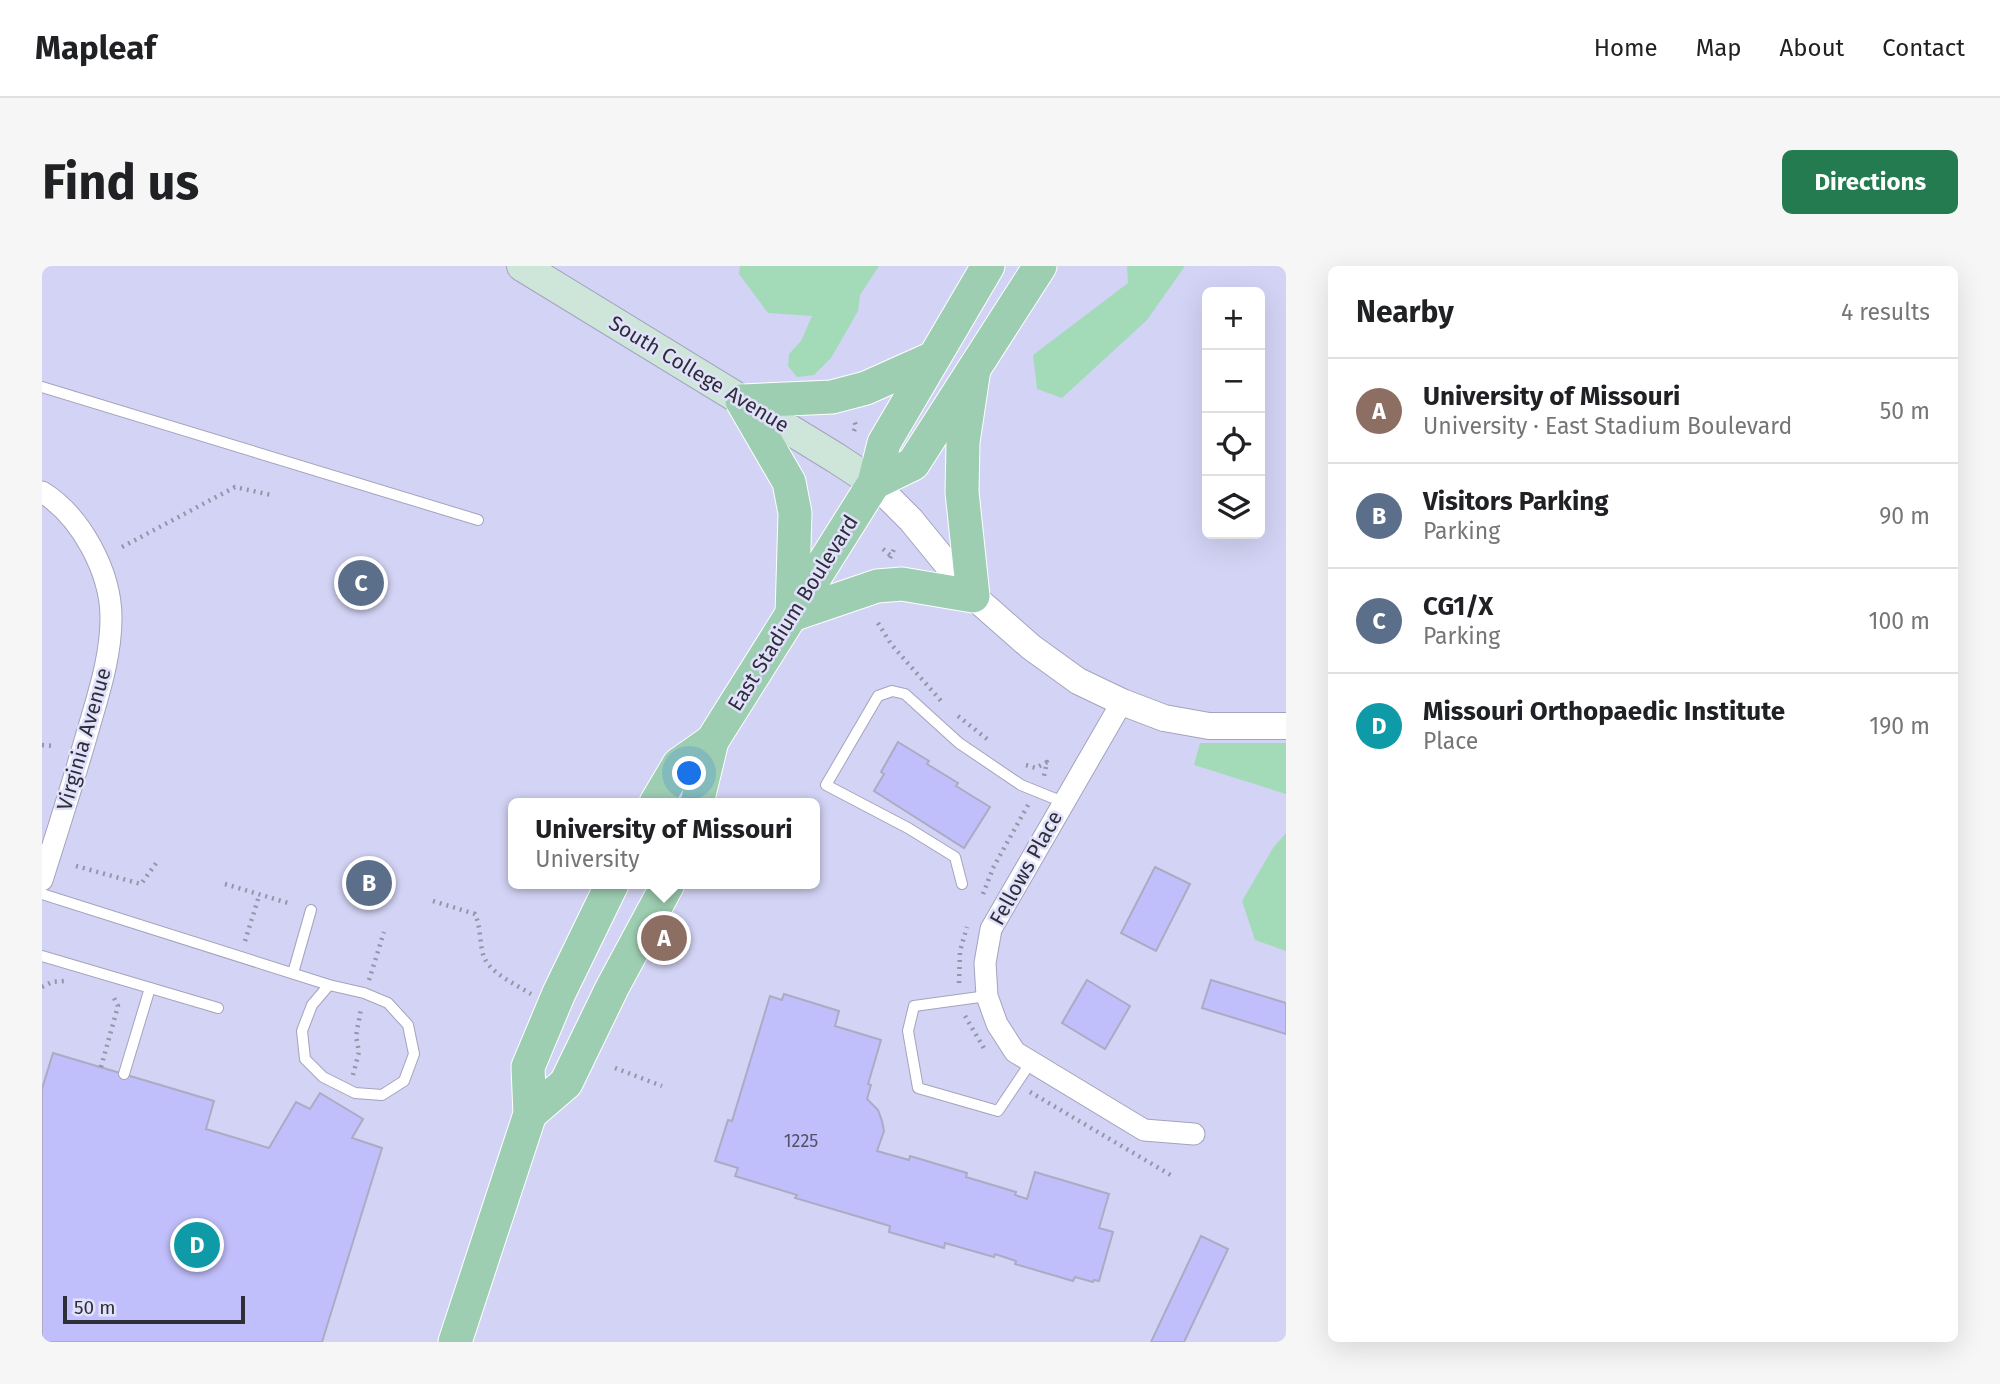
<!DOCTYPE html>
<meta charset="utf-8">
<style>
:root{--surface:#fff;--page:#f6f6f6;--text:#202124;--muted:#757577;--line:#e0e0e0;--accent:#237b4f}
body{margin:0;font-family:"Fira Sans",sans-serif;background:var(--page);color:var(--text)}
.controls{position:absolute;right:21px;top:21px;display:grid;overflow:hidden;border-radius:10px;box-shadow:0 7px 28px #0002}
.controls button{width:63px;height:63px;display:grid;place-items:center;padding:0;border:0;border-bottom:2px solid var(--line);background:var(--surface);color:var(--text);font:35px sans-serif}
.scale{position:absolute;left:21px;bottom:18px;width:182px;box-sizing:border-box;padding-left:7px;border:4px solid #2e2e38;border-top:0;font-size:19px;line-height:24px;white-space:nowrap;color:#2e2e38;-webkit-text-stroke:5px #e1e1fc;paint-order:stroke}
.you{position:absolute;left:648px;top:508px;width:24px;height:24px;margin:-18px;border:5px solid #fff;border-radius:50%;background:#1a73e8;box-shadow:0 0 0 10px #1a73e833}
.badge{display:grid;place-items:center;width:46px;height:46px;border-radius:50%;background:var(--accent);color:#fff;font-size:23px;font-weight:700}
.pin{position:absolute;translate:-50% -50%;border:4px solid #fff;box-shadow:0 2px 7px #0006}
.popup{position:absolute;left:466px;top:532px;width:312px;height:91px;box-sizing:border-box;display:grid;place-content:center;border-radius:10px;background:var(--surface);filter:drop-shadow(0 2px 5px #0005);font-size:23px;white-space:nowrap;color:var(--muted)}
.popup b{font-size:26px;color:var(--text)}
.popup::after{content:'';position:absolute;left:50%;top:100%;margin-left:-14px;border:14px solid transparent;border-top-color:var(--surface)}
.list{margin:0;padding:0;list-style:none}
h2{display:flex;justify-content:space-between;align-items:center;height:91px;margin:0;padding:0 28px;font-size:30px}
h2 small{font-size:23px;font-weight:400;color:var(--muted)}
.list li{display:grid;grid-template-columns:46px 1fr auto;gap:21px;align-items:center;box-sizing:border-box;height:105px;padding:0 28px;border-top:2px solid var(--line)}
.list b{display:block;font-size:26px;white-space:nowrap}
.list p{margin:0;font-size:23px;white-space:nowrap;color:var(--muted)}
.list em{font-size:23px;font-style:normal;color:var(--muted)}
.icon{flex:none;width:38px;height:38px;fill:none;stroke:currentColor;stroke-width:2;stroke-linecap:round;stroke-linejoin:round}
.map{position:relative;flex:none;width:1244px;height:1076px;overflow:hidden;border-radius:10px}
header{display:flex;align-items:center;gap:42px;box-sizing:border-box;height:98px;padding:0 35px;background:var(--surface);border-bottom:2px solid var(--line)}
header strong{font-size:33px}
nav{display:flex;gap:38px;margin-inline-start:auto;font-size:24px}
.intro{display:flex;align-items:center;justify-content:space-between;box-sizing:border-box;height:168px;padding:0 42px}
h1{margin:0;font-size:49px}
.button{padding:18px 32px;border-radius:10px;background:var(--accent);color:#fff;font-size:24px;font-weight:700}
main{display:flex;gap:42px;padding:0 42px}
aside{flex:1;background:var(--surface);border-radius:10px;box-shadow:0 7px 28px #0002}
.map>svg:first-child{display:block}
.built{fill:#d3d3f5;fill-rule:evenodd}
.green{fill:#a3dbb8}
.building{fill:#c1bffb;stroke:#ababc4;stroke-width:2}
.lines{fill:none;stroke-linecap:round;stroke-linejoin:round}
.service-casing{stroke:#a4a3bd;stroke-width:12}
.minor-casing{stroke:#a4a3bd;stroke-width:23}
.tertiary-casing{stroke:#a4a3bd;stroke-width:28}
.secondary-casing{stroke:#a4a3bd;stroke-width:32}
.primary-casing{stroke:#fff;stroke-width:35}
.path{stroke:#9595a8;stroke-width:4.5;stroke-dasharray:2 5;stroke-linecap:butt}
.service{stroke:#fff;stroke-width:10}
.minor{stroke:#fff;stroke-width:21}
.tertiary{stroke:#fff;stroke-width:26}
.secondary{stroke:#cee6d9;stroke-width:30}
.primary{stroke:#9eceb2;stroke-width:33}
.labels{text-anchor:middle;stroke-width:5;stroke-linejoin:round;paint-order:stroke}
.number-label{font-size:18px;fill:#535269}
.street-label{font-size:21px;fill:#2e2e38;stroke:#e1e1fc}
</style>
<header>
<strong>Mapleaf</strong>
<nav><a>Home</a><a>Map</a><a>About</a><a>Contact</a></nav>
</header>
<div class="intro"><h1>Find us</h1><a class="button">Directions</a></div>
<main>
<div class="map">
<svg width="1244" height="1076" viewBox="0 0 1244 1076">
<rect width="100%" height="100%" fill="#e1e1fc"/>
<path class="built" d="M 0,0 L 1244,0 L 1244,1076 L 0,1076 ZM 1165,26 L 1218,26 L 1218,268 L 1165,268 ZM 472,537 L 772,537 L 772,618 L 472,618 Z"/>
<g class="green">
<polygon points="698,0 837,0 818,29 816,45 789,92 772,109 755,111 746,100 747,88 759,75 770,50 726,47 697,8"/>
<polygon points="1085,0 1143,0 1105,54 1020,132 995,123 991,89 1086,17"/>
<polygon points="1158,477 1244,477 1244,528 1152,499"/>
<polygon points="1244,567 1244,685 1213,674 1200,635 1231,582"/>
</g>
<g class="building">
<polygon points="856,476 887,495 885,498 916,517 914,520 948,541 922,582 832,525 842,508 839,506"/>
<polygon points="1113,601 1148,618 1114,685 1079,667"/>
<polygon points="1045,714 1088,740 1063,783 1020,757"/>
<polygon points="1169,714 1244,737 1244,768 1160,742"/>
<polygon points="742,728 797,745 793,760 839,774 826,818 829,819 825,833 836,844 840,855 842,865 835,885 867,894 868,890 925,907 924,911 974,926 973,929 985,933 993,906 1067,928 1057,962 1071,966 1057,1015 1052,1014 1051,1016 1033,1011 1031,1015 973,998 974,995 953,988 952,991 903,977 902,982 847,966 848,960 753,932 755,929 693,910 696,902 673,895 686,854 690,855 728,730 740,734"/>
<polygon points="11,787 172,835 164,863 227,882 254,836 268,843 278,827 321,853 310,872 340,882 280,1076 0,1076 0,823"/>
<polygon points="1159,970 1186,983 1142,1076 1109,1076"/>
</g>
<g class="lines">
<defs>
<g id="service">
<polyline points="0,121 436,254"/>
<polyline points="920,618 913,591 866,562 784,519 836,430 850,425 863,428 917,477 979,519 1021,536"/>
<polyline points="0,628 287,719 322,727 346,737 366,759 372,788 362,815 340,829 313,827 281,811 263,793 260,765 270,739 287,719"/>
<polyline points="0,690 176,742"/>
<polyline points="251,707 269,644"/>
<polyline points="945,730 872,740 866,765 876,822 956,845 989,796"/>
<polyline points="82,808 108,722"/>
</g>
<g id="minor">
<path d="M 0,226 C 39,250 69,306 69,352 C 69,390 57,426 47,461 C 32,513 16,564 0,614"/>
<polyline points="1080,436 949,663 943,697 945,730 955,758 973,786 1102,864 1152,868"/>
</g>
<polyline id="tertiary" points="832,217 869,254 931,330 989,381 1036,415 1080,436 1122,452 1167,460 1244,460"/>
<polyline id="secondary" points="480,0 794,192 832,217"/>
<g id="primary">
<polyline points="891,92 824,122 790,131 700,135 747,216 753,247 750,349 835,320 860,318 931,330 920,226 921,176 932,103"/>
<polyline points="832,217 871,198 998,0"/>
<polyline points="614,537 637,498 670,475"/>
<polyline points="655,537 670,475 832,217 842,177 946,0"/>
<polyline points="488,848 524,817 570,722 626,618"/>
<polyline points="413,1076 488,848 486,801 517,727 570,618"/>
</g>
</defs>
<use href="#service" class="service-casing"/>
<use href="#minor" class="minor-casing"/>
<use href="#tertiary" class="tertiary-casing"/>
<use href="#secondary" class="secondary-casing"/>
<use href="#primary" class="primary-casing"/>
<g class="path">
<polyline points="812,165 814,160 812,154"/>
<polyline points="80,281 193,221 229,229"/>
<polyline points="841,283 848,289"/>
<polyline points="848,292 853,281"/>
<polyline points="836,357 849,378 899,435"/>
<polyline points="916,450 945,473"/>
<polyline points="0,479 13,480"/>
<polyline points="984,499 994,502 1005,496 1002,510"/>
<polyline points="34,600 99,618 115,596"/>
<polyline points="183,618 246,637"/>
<polyline points="941,628 951,602 986,539"/>
<path d="M 391,635 L 433,648 C 440,664 437,682 443,693 C 450,708 475,719 489,728"/>
<polyline points="203,675 217,630"/>
<polyline points="327,714 342,666"/>
<polyline points="917,717 918,685 925,661"/>
<polyline points="0,721 10,716 22,715"/>
<polyline points="923,750 943,784"/>
<polyline points="59,801 76,740 70,728"/>
<polyline points="573,802 620,820"/>
<polyline points="311,809 317,786 314,770 319,743"/>
<polyline points="988,826 1132,911"/>
</g>
<use href="#service" class="service"/>
<use href="#minor" class="minor"/>
<use href="#tertiary" class="tertiary"/>
<use href="#secondary" class="secondary"/>
<use href="#primary" class="primary"/>
</g>
<g class="labels">
<g class="number-label">
<text x="759" y="881">1225</text>
</g>
<g class="street-label">
<text transform="translate(657 108) rotate(31)" y="7">South College Avenue</text>
<text transform="translate(751 347) rotate(-58)" y="7">East Stadium Boulevard</text>
<text transform="translate(42 473) rotate(-74)" y="7">Virginia Avenue</text>
<text transform="translate(984 602) rotate(-61)" y="7">Fellows Place</text>
</g>
</g>
</svg>
<div class="controls">
<button>+</button>
<button>−</button>
<button><svg class="icon" aria-label="locate" viewBox="0 0 24 24"><circle cx="12" cy="12" r="6"/><path d="M12 2v4M12 18v4M2 12h4M18 12h4"/></svg></button>
<button><svg class="icon" aria-label="layers" viewBox="0 0 24 24"><path d="M12 4l9 5-9 5-9-5zM3 14l9 5 9-5"/></svg></button>
</div>
<div class="scale">50 m</div>
<div class="you"></div>
<div class="pin badge" style="left:622px;top:672px;background:#8d6e63">A</div>
<div class="popup"><b>University of Missouri</b>University</div>
<div class="pin badge" style="left:327px;top:617px;background:#5c6f8a">B</div>
<div class="pin badge" style="left:319px;top:317px;background:#5c6f8a">C</div>
<div class="pin badge" style="left:155px;top:979px;background:#0f9aa8">D</div>
</div>
<aside>
<h2>Nearby<small>4 results</small></h2>
<ul class="list">
<li><span class="badge" style="background:#8d6e63">A</span><div><b>University of Missouri</b><p>University · East Stadium Boulevard</p></div><em>50 m</em></li>
<li><span class="badge" style="background:#5c6f8a">B</span><div><b>Visitors Parking</b><p>Parking</p></div><em>90 m</em></li>
<li><span class="badge" style="background:#5c6f8a">C</span><div><b>CG1/X</b><p>Parking</p></div><em>100 m</em></li>
<li><span class="badge" style="background:#0f9aa8">D</span><div><b>Missouri Orthopaedic Institute</b><p>Place</p></div><em>190 m</em></li>
</ul>
</aside>
</main>
